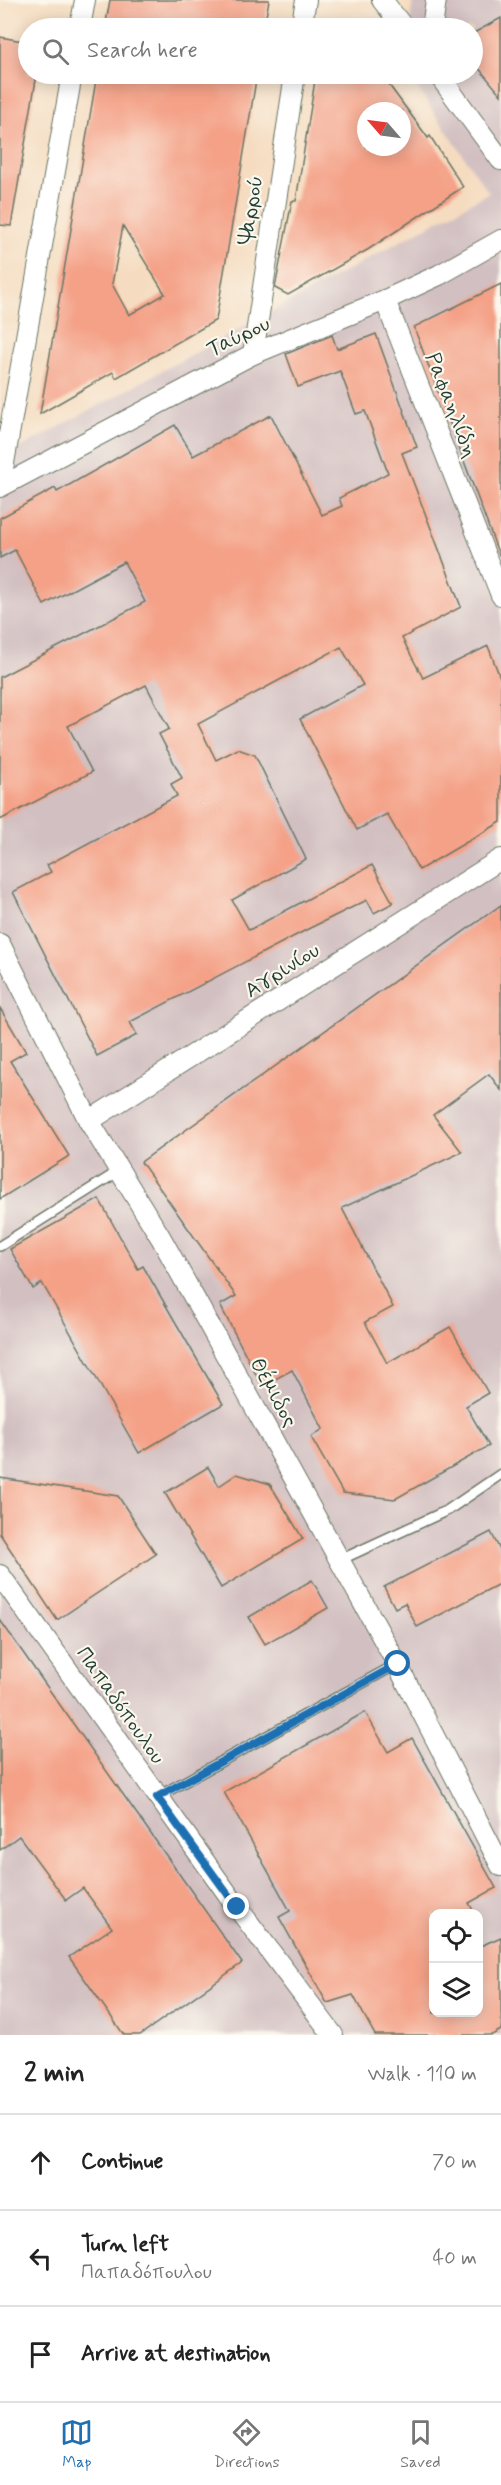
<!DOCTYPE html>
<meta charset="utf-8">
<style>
:root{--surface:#fff;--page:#f6f6f6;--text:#222;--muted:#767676;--line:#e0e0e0;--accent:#1f6fb2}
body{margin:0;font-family:Mynerve,sans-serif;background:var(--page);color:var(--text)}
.controls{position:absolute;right:18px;bottom:18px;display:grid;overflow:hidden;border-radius:12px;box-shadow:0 3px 15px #0003}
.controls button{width:54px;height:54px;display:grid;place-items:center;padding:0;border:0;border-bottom:2px solid var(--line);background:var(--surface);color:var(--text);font:30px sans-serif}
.compass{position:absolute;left:357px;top:102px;width:54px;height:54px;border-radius:50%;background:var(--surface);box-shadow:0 3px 15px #0003;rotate:298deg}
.stop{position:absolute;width:18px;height:18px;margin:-14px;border:4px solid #1f6fb2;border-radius:50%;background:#fff}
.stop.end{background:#1f6fb2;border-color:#fff;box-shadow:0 2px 6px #0008}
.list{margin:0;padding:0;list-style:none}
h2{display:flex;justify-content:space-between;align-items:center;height:78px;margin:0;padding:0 24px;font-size:26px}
h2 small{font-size:20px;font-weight:400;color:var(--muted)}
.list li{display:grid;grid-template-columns:39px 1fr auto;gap:18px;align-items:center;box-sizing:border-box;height:96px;padding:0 24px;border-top:2px solid var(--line)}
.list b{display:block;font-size:22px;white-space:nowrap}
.list p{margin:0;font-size:20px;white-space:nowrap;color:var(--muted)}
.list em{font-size:20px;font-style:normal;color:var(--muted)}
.icon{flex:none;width:33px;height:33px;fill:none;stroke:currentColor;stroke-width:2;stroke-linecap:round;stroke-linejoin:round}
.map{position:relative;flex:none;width:501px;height:2035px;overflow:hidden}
.search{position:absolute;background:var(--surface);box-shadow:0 3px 15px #0003;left:18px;right:18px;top:18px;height:66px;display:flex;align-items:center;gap:15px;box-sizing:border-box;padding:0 21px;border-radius:33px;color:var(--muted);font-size:22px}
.sheet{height:366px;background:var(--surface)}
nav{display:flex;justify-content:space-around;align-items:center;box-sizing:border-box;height:84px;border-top:2px solid var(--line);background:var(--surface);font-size:16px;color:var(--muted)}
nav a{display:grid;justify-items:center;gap:3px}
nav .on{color:var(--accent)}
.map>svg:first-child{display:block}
.industrial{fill:#d2bfc1;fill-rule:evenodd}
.building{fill:#f4a187;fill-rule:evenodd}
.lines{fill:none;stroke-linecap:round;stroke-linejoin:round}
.lane-casing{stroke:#6a7565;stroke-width:12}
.street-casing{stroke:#6a7565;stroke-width:22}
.lane{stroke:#fff;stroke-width:9}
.street{stroke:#fff;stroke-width:20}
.route{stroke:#1f6fb2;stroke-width:8}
.labels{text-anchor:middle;stroke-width:4.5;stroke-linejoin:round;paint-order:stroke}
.street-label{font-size:21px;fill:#1f3d34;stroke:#fbf7ec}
</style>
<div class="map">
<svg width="501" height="2035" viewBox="0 0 501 2035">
<rect width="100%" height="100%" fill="#fbf7ec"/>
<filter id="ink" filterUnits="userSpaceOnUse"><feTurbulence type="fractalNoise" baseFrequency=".0167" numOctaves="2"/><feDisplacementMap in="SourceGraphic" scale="12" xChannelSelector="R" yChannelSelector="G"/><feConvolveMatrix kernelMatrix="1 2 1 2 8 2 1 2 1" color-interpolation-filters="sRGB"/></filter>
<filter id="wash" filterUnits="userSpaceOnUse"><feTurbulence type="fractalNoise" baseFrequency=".008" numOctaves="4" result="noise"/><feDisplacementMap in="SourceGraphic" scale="24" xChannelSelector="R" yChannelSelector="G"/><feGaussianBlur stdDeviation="1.35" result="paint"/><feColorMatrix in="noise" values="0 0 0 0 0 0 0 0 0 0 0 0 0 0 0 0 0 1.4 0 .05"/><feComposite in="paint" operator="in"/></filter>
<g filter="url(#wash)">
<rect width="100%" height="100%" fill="#f5dcc0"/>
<path class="industrial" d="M 413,0 L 501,0 L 501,2035 L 0,2035 L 0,459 L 489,193 L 408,74 L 472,74 L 472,28 L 409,28 ZM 434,1914 L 478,1914 L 478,2012 L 434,2012 Z"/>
<g id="blocks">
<g class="building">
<polygon points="110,0 269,0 264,28 105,28"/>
<polygon points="501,18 501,95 472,60 472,34"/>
<polygon points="0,37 28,42 28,74 37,74 11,226 0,225"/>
<path d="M 97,74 L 257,74 L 216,320 L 116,378 L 113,372 L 40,414 ZM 123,226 L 165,294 L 129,315 L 112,284 Z"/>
<path d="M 316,74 L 381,74 L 428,138 L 430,136 L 463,187 L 369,249 L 288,295 L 275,288 L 292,201 L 296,201 ZM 366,111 L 402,111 L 402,147 L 366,147 Z"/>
<polygon points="501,284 501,554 499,555 414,327"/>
<polygon points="376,334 417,447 402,453 461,607 402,638 423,678 488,646 501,680 501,822 419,870 387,814 357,830 300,719 363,685 341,647 198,724 216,760 238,749 255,755 306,859 232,900 249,930 372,865 393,903 374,913 367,900 308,929 130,1022 137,1035 97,1056 13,892 51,872 47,865 177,796 171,784 182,778 159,734 169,729 146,685 68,726 92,772 0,820 0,677 145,602 124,562 44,605 15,550 0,558 0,518 55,488 57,492 175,425 193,456 271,415 322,515 342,506 339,498 388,473 365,411 356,414 340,371 298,387 286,354 332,335 337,349"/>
<polygon points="501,905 501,1090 489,1074 433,1115 462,1152 342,1208 393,1307 365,1322 387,1363 450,1327 488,1393 466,1406 489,1446 395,1499 343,1493 311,1437 323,1429 292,1370 262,1386 220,1305 236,1296 141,1162"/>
<polygon points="0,1008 26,1052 10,1061 69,1156 0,1199"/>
<polygon points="99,1199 138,1269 143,1266 223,1404 139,1453 42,1283 33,1289 10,1249"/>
<polygon points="208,1467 219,1486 237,1474 270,1484 303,1539 221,1588 165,1493"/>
<polygon points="0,1478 118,1496 156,1554 57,1620 0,1534"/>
<polygon points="491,1532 501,1552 501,1583 417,1627 405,1603 395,1608 384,1587"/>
<polygon points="312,1580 328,1608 265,1644 249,1617"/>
<polygon points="0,1620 242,1963 140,2035 124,2035 69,1957 112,1928 83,1888 66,1900 19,1836 0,1850"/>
<polygon points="365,1712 388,1752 412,1738 496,1888 469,1903 475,1914 434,1914 434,2013 478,2013 478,1947 501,1937 501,2030 492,2035 375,2035 353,1995 327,2003 279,1917 290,1911 224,1792"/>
</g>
</g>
</g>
<g filter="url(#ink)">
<use href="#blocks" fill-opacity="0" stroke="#6a7565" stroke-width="1.5"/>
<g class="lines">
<defs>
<g id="lane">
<polyline points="0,1246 119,1171"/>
<polyline points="340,1560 448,1510 501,1474"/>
<polyline points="157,1797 397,1664"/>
</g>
<g id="street">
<polyline points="382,0 404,28"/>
<polyline points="80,28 85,0"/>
<polyline points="301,28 306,0"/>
<polyline points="432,28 436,0"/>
<polyline points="438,74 501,160"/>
<polyline points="385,300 501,595"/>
<polyline points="253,354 295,74"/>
<polyline points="0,486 72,74"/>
<polyline points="0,487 253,354 385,300 439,275 501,240"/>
<polyline points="0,944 89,1121 161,1238 397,1664 501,1866"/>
<polyline points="89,1121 501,859"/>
<polyline points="0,1575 237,1907 333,2035"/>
</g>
</defs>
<use href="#lane" class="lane-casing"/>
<use href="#street" class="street-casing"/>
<use href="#lane" class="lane"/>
<use href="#street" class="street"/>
</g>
</g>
<g class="lines" filter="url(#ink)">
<polyline class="route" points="237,1907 157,1797 398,1664"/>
</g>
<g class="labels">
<g class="street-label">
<text transform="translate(250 210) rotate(-81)" y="7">Ψαρρού</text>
<text transform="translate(238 336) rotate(-25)" y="7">Ταύρου</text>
<text transform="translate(452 405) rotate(69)" y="7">Ραφαηλίδη</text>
<text transform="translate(282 970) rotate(-32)" y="7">Αγρινίου</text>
<text transform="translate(274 1392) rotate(61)" y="7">Θέμιδος</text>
<text transform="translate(121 1705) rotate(55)" y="7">Παπαδόπουλου</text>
</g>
</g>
</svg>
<div class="controls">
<button><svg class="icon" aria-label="locate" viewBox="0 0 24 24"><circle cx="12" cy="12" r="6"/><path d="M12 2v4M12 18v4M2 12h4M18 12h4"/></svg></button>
<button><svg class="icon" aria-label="layers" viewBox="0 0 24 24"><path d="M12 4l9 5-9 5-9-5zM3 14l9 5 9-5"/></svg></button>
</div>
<svg class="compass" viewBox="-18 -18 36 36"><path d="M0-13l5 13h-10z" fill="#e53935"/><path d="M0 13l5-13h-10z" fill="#767676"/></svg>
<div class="stop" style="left:398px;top:1664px"></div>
<div class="stop end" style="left:237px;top:1907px"></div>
<div class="search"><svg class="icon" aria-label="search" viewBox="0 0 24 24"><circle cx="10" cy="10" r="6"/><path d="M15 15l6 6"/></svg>Search here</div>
</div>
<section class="sheet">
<h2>2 min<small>Walk · 110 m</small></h2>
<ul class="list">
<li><svg class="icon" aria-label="ahead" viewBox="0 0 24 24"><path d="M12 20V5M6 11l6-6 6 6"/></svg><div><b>Continue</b></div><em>70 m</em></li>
<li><svg class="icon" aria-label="left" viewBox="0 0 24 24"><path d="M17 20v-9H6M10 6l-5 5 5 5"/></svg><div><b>Turn left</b><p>Παπαδόπουλου</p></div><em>40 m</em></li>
<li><svg class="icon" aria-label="arrive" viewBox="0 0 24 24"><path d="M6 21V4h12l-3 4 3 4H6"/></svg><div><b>Arrive at destination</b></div></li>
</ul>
</section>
<nav>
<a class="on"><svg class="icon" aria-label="map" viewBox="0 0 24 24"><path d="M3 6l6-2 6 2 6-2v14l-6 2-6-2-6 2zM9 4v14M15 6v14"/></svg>Map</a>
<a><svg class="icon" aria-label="directions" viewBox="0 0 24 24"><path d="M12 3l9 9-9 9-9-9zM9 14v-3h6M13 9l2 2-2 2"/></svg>Directions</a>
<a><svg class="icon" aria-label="saved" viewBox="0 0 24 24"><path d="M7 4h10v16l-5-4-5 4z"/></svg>Saved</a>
</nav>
